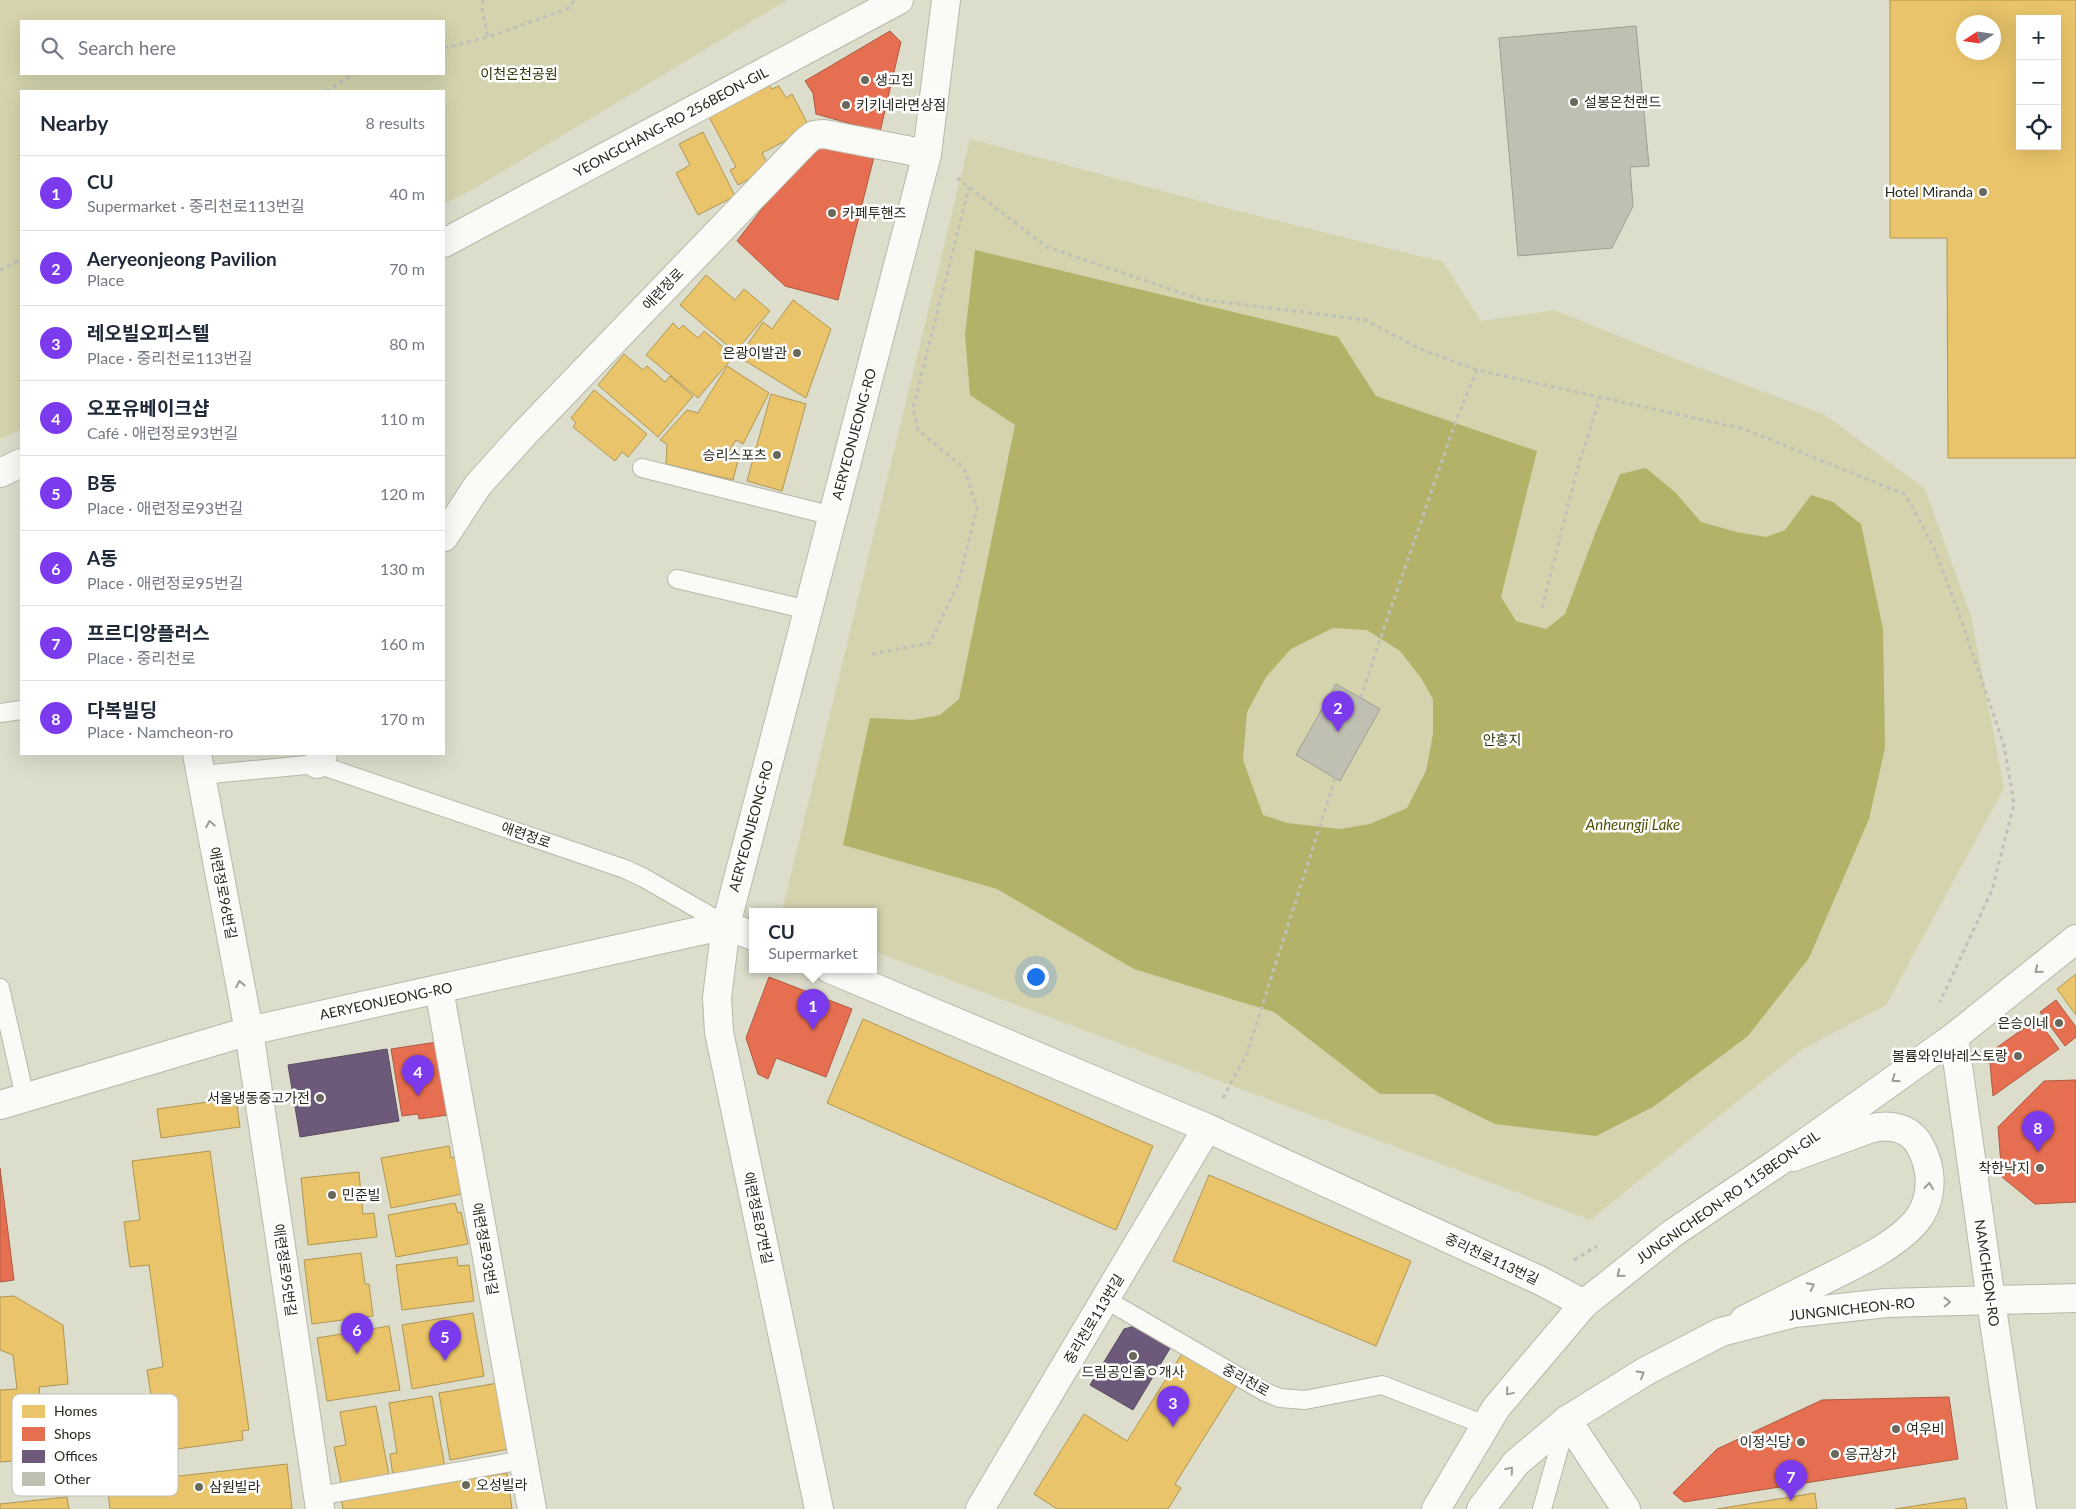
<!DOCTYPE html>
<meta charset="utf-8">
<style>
:root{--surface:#fff;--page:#f2f2f3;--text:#1f2937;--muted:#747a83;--line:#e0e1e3;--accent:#7c3aed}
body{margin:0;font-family:Lato,"Noto Sans KR",sans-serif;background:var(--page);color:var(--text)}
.controls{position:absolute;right:15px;top:15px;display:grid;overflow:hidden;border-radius:0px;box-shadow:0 5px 20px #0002}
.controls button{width:45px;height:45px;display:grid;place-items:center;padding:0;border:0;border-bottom:1px solid var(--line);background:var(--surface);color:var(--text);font:25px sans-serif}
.compass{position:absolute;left:1956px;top:15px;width:45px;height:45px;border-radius:50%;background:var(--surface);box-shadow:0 5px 20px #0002;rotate:258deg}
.you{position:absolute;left:1035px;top:976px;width:18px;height:18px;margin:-12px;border:4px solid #fff;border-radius:50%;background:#1a73e8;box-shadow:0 0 0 8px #1a73e833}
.badge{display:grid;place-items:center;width:32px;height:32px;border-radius:50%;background:var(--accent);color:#fff;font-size:16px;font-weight:700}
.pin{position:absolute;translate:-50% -41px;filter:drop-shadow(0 1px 2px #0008)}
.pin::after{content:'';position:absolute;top:26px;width:18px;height:15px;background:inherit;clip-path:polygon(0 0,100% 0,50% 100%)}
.popup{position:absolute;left:749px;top:908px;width:128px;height:65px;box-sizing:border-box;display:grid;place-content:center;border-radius:0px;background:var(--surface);filter:drop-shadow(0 1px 4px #0005);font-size:16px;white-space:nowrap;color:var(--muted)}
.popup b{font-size:19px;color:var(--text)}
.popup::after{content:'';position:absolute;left:50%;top:100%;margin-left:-10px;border:10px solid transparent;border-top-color:var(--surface)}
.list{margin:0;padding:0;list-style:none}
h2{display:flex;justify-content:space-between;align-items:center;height:65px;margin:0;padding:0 20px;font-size:21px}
h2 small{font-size:16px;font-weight:400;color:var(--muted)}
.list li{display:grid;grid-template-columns:32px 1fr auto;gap:15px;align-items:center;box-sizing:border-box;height:75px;padding:0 20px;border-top:1px solid var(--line)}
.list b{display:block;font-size:19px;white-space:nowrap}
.list p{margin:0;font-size:16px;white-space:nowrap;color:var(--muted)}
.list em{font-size:16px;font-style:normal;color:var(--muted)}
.icon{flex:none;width:28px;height:28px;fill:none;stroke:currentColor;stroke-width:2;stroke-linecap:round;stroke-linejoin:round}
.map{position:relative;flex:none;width:2076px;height:1509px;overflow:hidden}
.search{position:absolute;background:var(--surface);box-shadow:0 5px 20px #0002;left:20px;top:20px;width:425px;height:55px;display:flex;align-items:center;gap:12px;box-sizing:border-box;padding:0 18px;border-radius:0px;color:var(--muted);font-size:19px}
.panel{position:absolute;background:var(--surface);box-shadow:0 5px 20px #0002;left:20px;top:90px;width:425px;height:665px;border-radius:0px}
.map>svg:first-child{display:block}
.green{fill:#d4d3ad;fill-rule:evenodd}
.water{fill:#b4b269;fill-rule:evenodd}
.homes{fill:#e9c46a;stroke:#af9653;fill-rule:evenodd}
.shops{fill:#e76f51;stroke:#ae5a42}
.offices{fill:#6d597a;stroke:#594b5e}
.building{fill:#bfbfb2;stroke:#9e9e91}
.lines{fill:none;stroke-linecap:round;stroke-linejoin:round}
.service-casing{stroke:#b8b8ab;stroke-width:20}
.minor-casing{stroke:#b8b8ab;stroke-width:30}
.tertiary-casing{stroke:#b8b8ab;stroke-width:30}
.path{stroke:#c0c0bb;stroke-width:3;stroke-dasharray:4 4;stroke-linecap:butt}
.service{stroke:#fafaf7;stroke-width:18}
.minor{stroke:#fafaf7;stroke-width:28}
.tertiary{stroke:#fafaf7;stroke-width:28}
.oneway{stroke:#9c9c95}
.poi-dot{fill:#68685b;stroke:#fff;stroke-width:2}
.labels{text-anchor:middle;stroke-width:5;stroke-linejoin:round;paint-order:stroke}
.park-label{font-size:14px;fill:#333107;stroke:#fff}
.poi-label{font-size:14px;fill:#29291e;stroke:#fff;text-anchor:start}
.street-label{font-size:14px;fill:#29291e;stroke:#fff}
.water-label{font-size:15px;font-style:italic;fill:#524f00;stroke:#fff}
.key{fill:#fff;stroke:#bfbfbc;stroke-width:1}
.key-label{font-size:14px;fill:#29291e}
</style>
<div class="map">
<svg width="2076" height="1509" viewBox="0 0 2076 1509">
<rect width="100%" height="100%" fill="#ddc"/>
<g class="green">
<path d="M 0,0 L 787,0 L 473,189 L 444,204 L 444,91 L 21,91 L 21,430 L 0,439 ZM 21,21 L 444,21 L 444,74 L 21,74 Z"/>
<polygon points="970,139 1214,205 1443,262 1481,321 1554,310 1676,359 1825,415 1925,489 1971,616 2004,788 1886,1005 1804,1048 1590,1220 873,951 873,911 782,911"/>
</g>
<path class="water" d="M 975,250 L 1338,337 L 1376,396 L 1537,451 L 1501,597 L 1516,621 L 1546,629 L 1565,614 L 1596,531 L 1620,474 L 1646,468 L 1675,492 L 1701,522 L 1737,532 L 1766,537 L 1785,530 L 1811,495 L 1833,502 L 1861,524 L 1883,629 L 1885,748 L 1869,819 L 1809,958 L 1748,1036 L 1653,1107 L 1596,1136 L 1495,1124 L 1434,1094 L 1380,1094 L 1274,1012 L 1134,969 L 997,889 L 843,845 L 870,718 L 913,720 L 940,715 L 959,699 L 1015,425 L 970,395 L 965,335 ZM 1333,628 L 1367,630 L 1400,651 L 1421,678 L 1433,699 L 1433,734 L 1426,771 L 1407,808 L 1370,824 L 1340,829 L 1287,823 L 1263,815 L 1243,760 L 1247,712 L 1266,677 L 1291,649 Z"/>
<g class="homes">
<path d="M 1890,0 L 2076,0 L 2076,458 L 1948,458 L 1947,238 L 1890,238 ZM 2020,19 L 2057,19 L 2057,146 L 2020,146 ZM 1964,22 L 1994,22 L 1994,52 L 1964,52 Z"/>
<polygon points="769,85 772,89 779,86 786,98 792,94 810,128 762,153 770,168 738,185 730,170 736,167 709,117"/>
<polygon points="703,132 735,196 698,215 676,173 690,165 679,144"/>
<polygon points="706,275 735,300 744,289 770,311 735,352 680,305"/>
<polygon points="793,300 831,329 806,398 739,357 763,322 772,329"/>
<polygon points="673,323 679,329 683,325 698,338 704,331 734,356 698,398 646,355"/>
<polygon points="624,354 643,370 647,366 665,382 670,376 693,396 658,437 598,385"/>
<polygon points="727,366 769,393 743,444 736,440 727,455 738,460 733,480 666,464 667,444 660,440 687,410 698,413"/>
<polygon points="594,390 647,434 628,457 622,452 615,461 573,427 576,423 571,418"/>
<polygon points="771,394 806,404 782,491 747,481"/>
<polygon points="2076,974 2076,1015 2057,989"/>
<polygon points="863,1019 1153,1146 1116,1230 827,1103"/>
<polygon points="236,1098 240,1127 161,1138 157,1109"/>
<polygon points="449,1146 451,1158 455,1157 462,1194 391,1208 381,1158"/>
<polygon points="210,1151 249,1430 242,1431 243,1440 177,1449 171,1406 153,1408 147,1370 163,1367 149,1265 130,1267 124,1222 140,1220 132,1161"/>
<polygon points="359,1172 363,1214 374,1213 377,1237 308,1245 301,1178"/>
<polygon points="1209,1175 1411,1261 1376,1346 1173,1261"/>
<polygon points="455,1203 458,1213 461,1212 468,1244 396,1257 388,1215"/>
<polygon points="361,1253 365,1284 369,1284 373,1316 312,1324 304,1260"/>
<polygon points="457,1257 458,1266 469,1265 474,1301 402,1310 396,1265"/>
<polygon points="14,1296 63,1325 68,1384 39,1387 46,1458 0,1462 0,1390 17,1389 13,1355 0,1350 0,1297"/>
<polygon points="473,1313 484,1376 412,1389 402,1325"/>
<polygon points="389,1326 400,1390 327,1401 317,1338"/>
<polygon points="1183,1352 1237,1385 1175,1484 1181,1488 1168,1509 1057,1509 1034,1494 1084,1414 1127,1441"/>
<polygon points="498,1383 509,1449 450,1460 439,1393"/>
<polygon points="432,1396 445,1467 393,1477 390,1454 397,1453 389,1403"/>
<polygon points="376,1406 389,1475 341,1483 334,1447 346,1445 340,1412"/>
<polygon points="287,1464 292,1509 110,1509 107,1484"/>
<polygon points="507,1473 512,1509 343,1509 341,1498"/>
<polygon points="1815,1493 1817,1509 1717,1509"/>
<polygon points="67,1497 69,1509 0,1509 0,1504"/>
<polygon points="1965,1498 1967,1509 1895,1509"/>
</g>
<g class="shops">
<polygon points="890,31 901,42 880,132 816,114 813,93 805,81"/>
<polygon points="812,144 874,157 838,300 785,286 737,241"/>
<polygon points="769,977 852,1009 826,1077 776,1058 768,1079 758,1074 746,1038"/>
<polygon points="2056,1000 2076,1027 2076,1037 2065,1046 2040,1012"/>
<polygon points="2037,1019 2059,1049 1993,1096 1989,1053"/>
<polygon points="437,1042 448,1115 419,1119 418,1114 402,1116 391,1049"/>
<polygon points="2076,1080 2076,1202 2035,1204 2002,1177 1998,1127 2044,1081"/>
<polygon points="0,1168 14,1280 0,1282"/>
<polygon points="1949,1397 1958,1459 1684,1502 1673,1493 1717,1449 1822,1400"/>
</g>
<g class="offices">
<polygon points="387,1049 399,1121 300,1137 288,1065"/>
<polygon points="1138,1325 1172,1345 1133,1410 1090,1385 1124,1329"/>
</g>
<g class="building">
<polygon points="1636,26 1649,166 1630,167 1633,206 1612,248 1518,256 1499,38"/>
<polygon points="1336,684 1380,709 1340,781 1296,755"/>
</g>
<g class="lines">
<defs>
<g id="service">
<polyline points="642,468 833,516"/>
<polyline points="677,579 808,610"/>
<polyline points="0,713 21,710"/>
<polyline points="201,775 317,764 625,869 644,878 726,925"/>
<polyline points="0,988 25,1097"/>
<polyline points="1105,1299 1265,1392 1280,1398 1305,1400 1382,1385 1485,1425"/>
<polyline points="318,1496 523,1460"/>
<polyline points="1542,1509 1567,1420"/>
</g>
<g id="minor">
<polyline points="444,243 899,0"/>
<polyline points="0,473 21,463"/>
<polyline points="444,537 478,485 524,434 806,141 814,135 824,134 927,154"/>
<polyline points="197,754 249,1031 320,1509"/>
<polyline points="317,764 323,754"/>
<polyline points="753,936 726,925 717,998 719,1032 819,1509"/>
<polyline points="830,969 1207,1128 1539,1280 1584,1304"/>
<polyline points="439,989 532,1509"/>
<path d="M 1744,1320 C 1770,1307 1796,1294 1822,1281 C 1852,1266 1901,1244 1920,1216 C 1934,1194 1932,1166 1919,1144 C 1908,1126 1887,1124 1869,1129 L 1793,1157"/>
<polyline points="1567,1420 1626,1509"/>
<polyline points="980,1509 1207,1128"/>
</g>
<g id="tertiary">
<polyline points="1954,1037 1991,1301 2022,1509"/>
<polyline points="0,1105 249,1031 726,925 927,154 946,0"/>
<polyline points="1436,1509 1496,1408 1584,1304 1673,1233 1777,1163 1954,1037 2076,939"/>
<polyline points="1481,1509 1516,1463 1567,1420 1646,1371 1721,1332 1795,1313 1886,1303 2076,1298"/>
</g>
</defs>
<use href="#service" class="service-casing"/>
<use href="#minor" class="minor-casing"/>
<use href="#tertiary" class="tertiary-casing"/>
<g class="path">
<polyline points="483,0 482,8 488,37"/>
<polyline points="444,48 488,37 567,9 575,0"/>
<polyline points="326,91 355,74"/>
<polyline points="957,178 1047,247 1199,299 1366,320 1418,348 1477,370 1744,429 1906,495 1934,548 1957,608 2004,745 2014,804 1992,890 1940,1002"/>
<polyline points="0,270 21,259"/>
<polyline points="1542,608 1577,470 1600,398"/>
<polyline points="872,654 930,643 958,584 977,508 964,468 918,430 913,408 969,187"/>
<polyline points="1223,1098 1247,1053 1374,657 1457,418 1477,370"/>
<polyline points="1574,1260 1597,1246"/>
</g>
<use href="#service" class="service"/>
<use href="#minor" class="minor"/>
<use href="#tertiary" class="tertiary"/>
</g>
<defs><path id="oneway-chevron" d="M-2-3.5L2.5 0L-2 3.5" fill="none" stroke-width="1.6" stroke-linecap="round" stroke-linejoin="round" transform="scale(1.25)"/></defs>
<g class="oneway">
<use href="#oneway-chevron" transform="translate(210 824) rotate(-101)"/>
<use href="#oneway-chevron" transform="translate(2038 970) rotate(141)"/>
<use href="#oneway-chevron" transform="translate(240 984) rotate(-101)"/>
<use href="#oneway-chevron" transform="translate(1895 1079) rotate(145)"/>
<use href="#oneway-chevron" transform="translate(1929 1186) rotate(-83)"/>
<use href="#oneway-chevron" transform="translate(1620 1274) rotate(141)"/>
<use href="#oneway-chevron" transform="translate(1811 1286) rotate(-27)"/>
<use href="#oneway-chevron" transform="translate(1947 1302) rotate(-1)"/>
<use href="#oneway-chevron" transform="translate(1641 1374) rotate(-31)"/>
<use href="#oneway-chevron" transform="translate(1509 1392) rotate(130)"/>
<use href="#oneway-chevron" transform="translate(1510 1470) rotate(-50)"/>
</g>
<g class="poi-dot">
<circle cx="865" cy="80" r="5"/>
<circle cx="1574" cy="102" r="5"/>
<circle cx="846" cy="105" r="5"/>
<circle cx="1983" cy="192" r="5"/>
<circle cx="832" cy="213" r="5"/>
<circle cx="797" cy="353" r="5"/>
<circle cx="777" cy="455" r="5"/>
<circle cx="2059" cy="1023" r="5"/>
<circle cx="2018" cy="1056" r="5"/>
<circle cx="320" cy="1098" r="5"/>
<circle cx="2040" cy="1168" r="5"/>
<circle cx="332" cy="1195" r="5"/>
<circle cx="1133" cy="1356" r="5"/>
<circle cx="1896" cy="1429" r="5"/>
<circle cx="1801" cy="1442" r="5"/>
<circle cx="1835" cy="1454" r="5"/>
<circle cx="466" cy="1485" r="5"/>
<circle cx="199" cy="1487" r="5"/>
</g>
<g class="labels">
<g class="park-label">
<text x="519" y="79">이천온천공원</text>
<text x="1502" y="745">안흥지</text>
</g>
<g class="poi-label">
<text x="875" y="85">생고집</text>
<text x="1584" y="107">설봉온천랜드</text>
<text x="856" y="110">키키네라면상점</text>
<text x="1973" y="197" text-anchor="end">Hotel Miranda</text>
<text x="842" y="218">카페투핸즈</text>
<text x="787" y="358" text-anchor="end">은광이발관</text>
<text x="767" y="460" text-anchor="end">승리스포츠</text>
<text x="2049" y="1028" text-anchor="end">은승이네</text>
<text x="2008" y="1061" text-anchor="end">볼륨와인바레스토랑</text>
<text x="310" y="1103" text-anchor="end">서울냉동중고가전</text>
<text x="2030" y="1173" text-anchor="end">착한낙지</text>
<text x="342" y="1200">민준빌</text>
<text x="1133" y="1377" text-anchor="middle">드림공인줄ㅇ개사</text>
<text x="1906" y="1434">여우비</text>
<text x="1791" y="1447" text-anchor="end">이정식당</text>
<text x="1845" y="1459">응규상가</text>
<text x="476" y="1490">오성빌라</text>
<text x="209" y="1492">삼원빌라</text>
</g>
<g class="street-label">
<text transform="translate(671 122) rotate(-28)" y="5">YEONGCHANG-RO 256BEON-GIL</text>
<text transform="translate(663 289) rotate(-46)" y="5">애련정로</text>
<text transform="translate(854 434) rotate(-75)" y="5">AERYEONJEONG-RO</text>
<text transform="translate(751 826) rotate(-75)" y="5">AERYEONJEONG-RO</text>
<text transform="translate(526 835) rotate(19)" y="5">애련정로</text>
<text transform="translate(223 893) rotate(79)" y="5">애련정로96번길</text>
<text transform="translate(386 1001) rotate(-12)" y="5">AERYEONJEONG-RO</text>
<text transform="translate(1728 1197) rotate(-35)" y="5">JUNGNICHEON-RO 115BEON-GIL</text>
<text transform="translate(758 1218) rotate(78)" y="5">애련정로87번길</text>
<text transform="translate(485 1249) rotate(80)" y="5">애련정로93번길</text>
<text transform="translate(1492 1259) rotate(25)" y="5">중리천로113번길</text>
<text transform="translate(285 1270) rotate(82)" y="5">애련정로95번길</text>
<text transform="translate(1987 1273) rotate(82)" y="5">NAMCHEON-RO</text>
<text transform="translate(1852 1309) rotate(-6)" y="5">JUNGNICHEON-RO</text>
<text transform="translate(1094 1319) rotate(-59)" y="5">중리천로113번길</text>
<text transform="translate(1246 1380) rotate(29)" y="5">중리천로</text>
</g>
<g class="water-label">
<text x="1633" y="830">Anheungji Lake</text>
</g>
</g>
<rect x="12" y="1394" width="166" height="102" rx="8" class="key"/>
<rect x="22" y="1405" width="23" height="13" fill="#e9c46a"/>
<rect x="22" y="1427" width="23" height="14" fill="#e76f51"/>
<rect x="22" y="1450" width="23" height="13" fill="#6d597a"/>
<rect x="22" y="1472" width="23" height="14" fill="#bfbfb2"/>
<g class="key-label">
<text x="54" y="1416">Homes</text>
<text x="54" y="1439">Shops</text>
<text x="54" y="1461">Offices</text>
<text x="54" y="1484">Other</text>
</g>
</svg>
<div class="controls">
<button>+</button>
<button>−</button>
<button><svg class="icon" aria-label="locate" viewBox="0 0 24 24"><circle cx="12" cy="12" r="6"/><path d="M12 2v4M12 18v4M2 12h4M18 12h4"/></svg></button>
</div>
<svg class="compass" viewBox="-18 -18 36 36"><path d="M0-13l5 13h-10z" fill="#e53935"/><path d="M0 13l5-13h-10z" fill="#747a83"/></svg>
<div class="you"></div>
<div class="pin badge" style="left:813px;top:1030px">1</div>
<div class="popup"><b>CU</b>Supermarket</div>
<div class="pin badge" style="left:1338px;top:732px">2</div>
<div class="pin badge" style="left:1173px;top:1427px">3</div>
<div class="pin badge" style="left:418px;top:1096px">4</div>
<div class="pin badge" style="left:445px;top:1361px">5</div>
<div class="pin badge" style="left:357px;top:1354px">6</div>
<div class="pin badge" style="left:1791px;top:1501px">7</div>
<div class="pin badge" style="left:2038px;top:1152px">8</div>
<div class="search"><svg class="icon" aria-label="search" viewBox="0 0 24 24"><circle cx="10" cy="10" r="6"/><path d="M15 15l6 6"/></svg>Search here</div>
<section class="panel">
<h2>Nearby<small>8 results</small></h2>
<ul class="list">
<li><span class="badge">1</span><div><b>CU</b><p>Supermarket · 중리천로113번길</p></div><em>40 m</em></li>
<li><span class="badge">2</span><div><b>Aeryeonjeong Pavilion</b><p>Place</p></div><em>70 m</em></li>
<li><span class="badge">3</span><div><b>레오빌오피스텔</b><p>Place · 중리천로113번길</p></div><em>80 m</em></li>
<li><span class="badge">4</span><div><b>오포유베이크샵</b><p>Café · 애련정로93번길</p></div><em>110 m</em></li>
<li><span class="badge">5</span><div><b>B동</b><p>Place · 애련정로93번길</p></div><em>120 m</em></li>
<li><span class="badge">6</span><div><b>A동</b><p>Place · 애련정로95번길</p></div><em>130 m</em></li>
<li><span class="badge">7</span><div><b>프르디앙플러스</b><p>Place · 중리천로</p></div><em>160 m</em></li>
<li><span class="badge">8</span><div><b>다복빌딩</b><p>Place · Namcheon-ro</p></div><em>170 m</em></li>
</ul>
</section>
</div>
